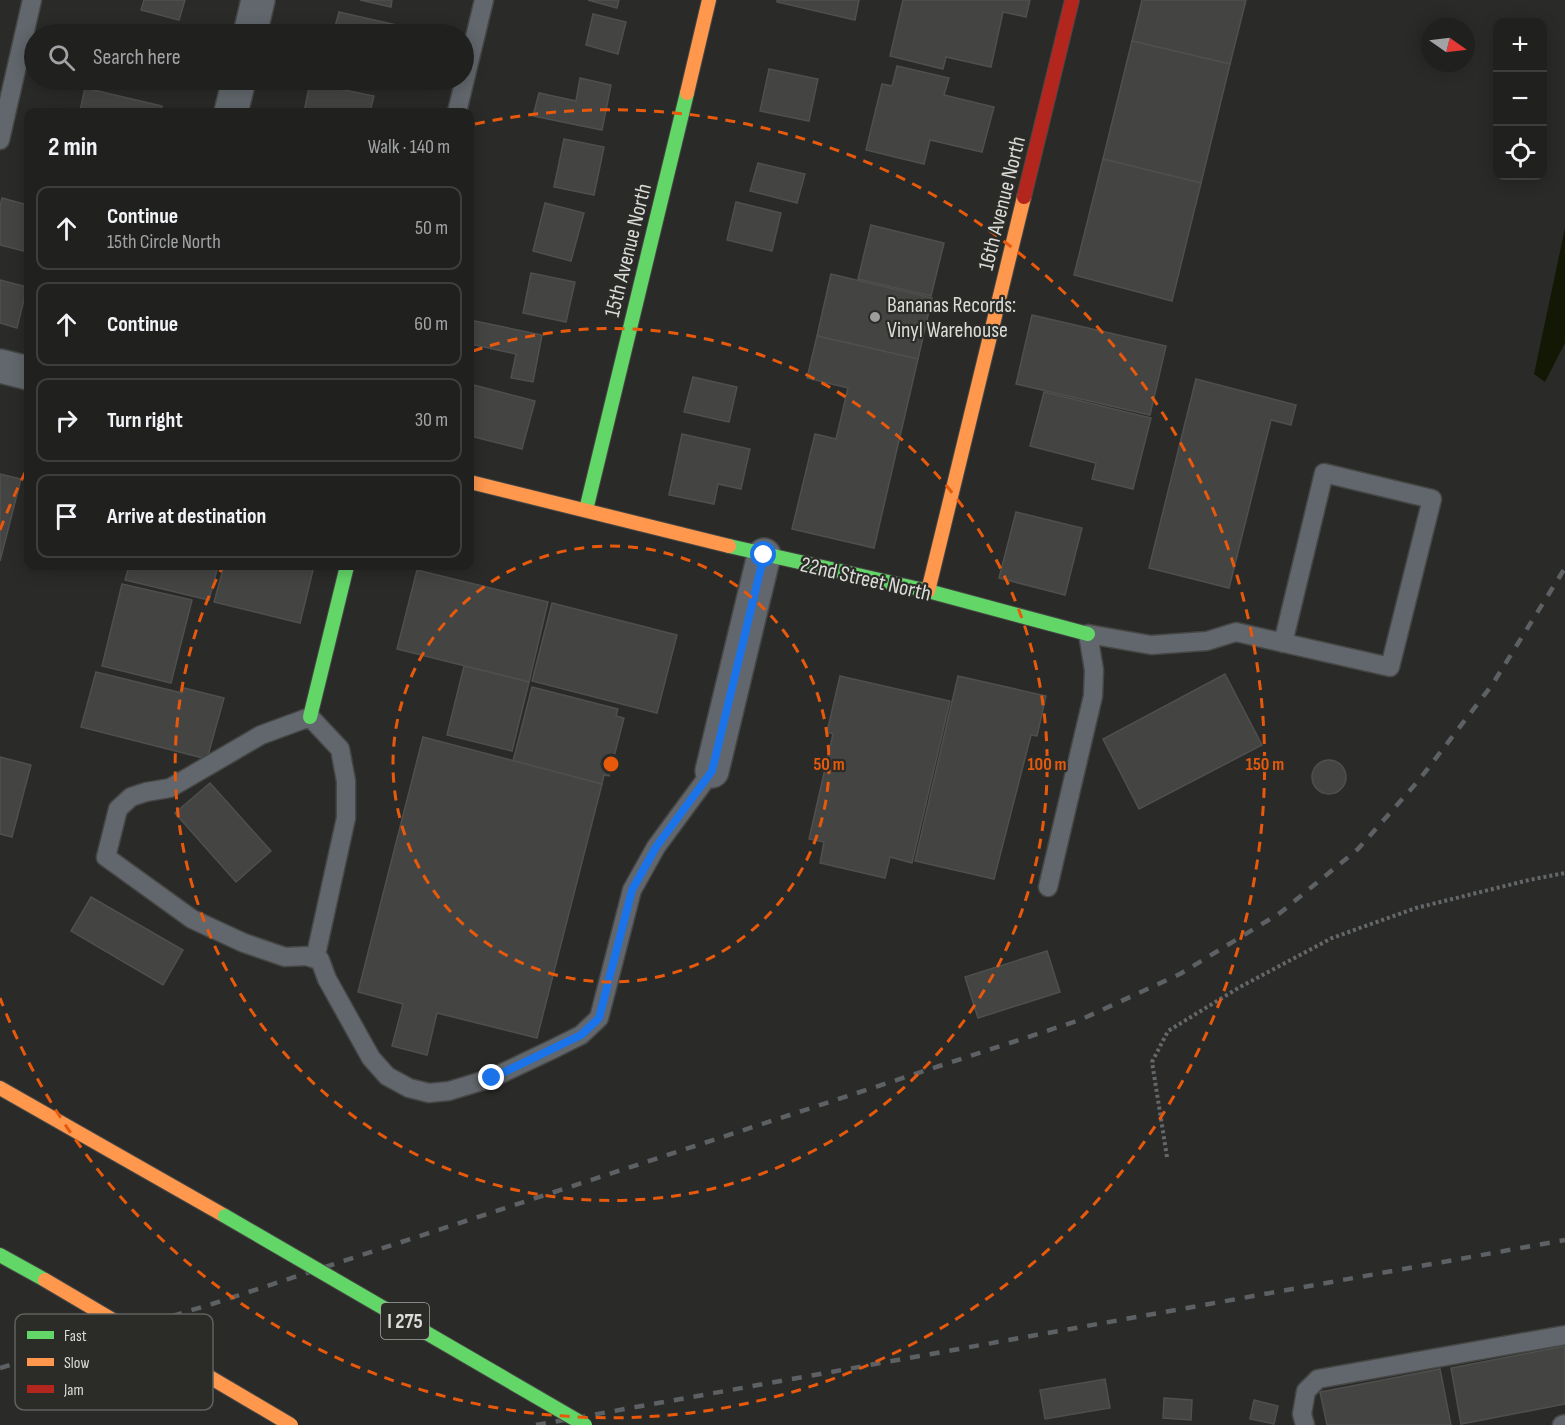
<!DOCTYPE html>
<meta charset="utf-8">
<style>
:root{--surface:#20201f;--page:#282828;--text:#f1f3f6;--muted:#a2a3a4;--line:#3d3e3d}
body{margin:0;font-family:"Sofia Sans Condensed",sans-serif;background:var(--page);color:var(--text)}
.controls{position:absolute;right:18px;top:18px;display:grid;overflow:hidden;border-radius:12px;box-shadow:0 3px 15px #0003}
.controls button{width:54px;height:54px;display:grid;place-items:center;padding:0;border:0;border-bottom:2px solid var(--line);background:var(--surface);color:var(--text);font:30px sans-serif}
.compass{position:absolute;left:1421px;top:18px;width:54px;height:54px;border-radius:50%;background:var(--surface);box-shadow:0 3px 15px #0003;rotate:104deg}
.stop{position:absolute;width:18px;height:18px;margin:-14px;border:4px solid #1a73e8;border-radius:50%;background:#fff}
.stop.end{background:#1a73e8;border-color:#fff;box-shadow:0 2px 6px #0008}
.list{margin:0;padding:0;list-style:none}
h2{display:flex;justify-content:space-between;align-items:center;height:78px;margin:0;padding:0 24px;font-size:26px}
h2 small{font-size:20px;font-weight:400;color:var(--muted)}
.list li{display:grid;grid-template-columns:39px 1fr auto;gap:18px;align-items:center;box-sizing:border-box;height:84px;margin:0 12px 12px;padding:0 12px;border:2px solid var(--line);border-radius:12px}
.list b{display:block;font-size:22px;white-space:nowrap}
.list p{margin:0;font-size:20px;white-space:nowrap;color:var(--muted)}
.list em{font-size:20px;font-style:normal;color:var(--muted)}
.icon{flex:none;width:33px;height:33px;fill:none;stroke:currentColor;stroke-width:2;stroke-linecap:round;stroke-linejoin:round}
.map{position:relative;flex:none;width:1565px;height:1425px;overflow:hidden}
.search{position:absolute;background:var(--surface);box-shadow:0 3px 15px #0003;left:24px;top:24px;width:450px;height:66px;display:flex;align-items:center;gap:15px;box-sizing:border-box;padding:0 21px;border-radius:33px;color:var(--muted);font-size:22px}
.panel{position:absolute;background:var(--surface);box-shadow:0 3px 15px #0003;left:24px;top:108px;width:450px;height:462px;border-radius:12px}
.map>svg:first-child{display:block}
.water{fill:#121804}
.building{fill:#444443;stroke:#4f504e;stroke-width:1.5}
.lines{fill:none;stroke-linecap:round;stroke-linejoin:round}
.lane-casing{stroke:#464745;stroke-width:21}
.street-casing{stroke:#464745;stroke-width:36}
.fast-casing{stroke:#464745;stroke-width:16}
.slow-casing{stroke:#464745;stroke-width:16}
.jam-casing{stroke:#464745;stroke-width:16}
.path{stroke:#64686a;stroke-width:4;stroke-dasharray:3 3;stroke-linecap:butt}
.lane{stroke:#61676c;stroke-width:18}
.street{stroke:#61676c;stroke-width:33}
.fast{stroke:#63d668;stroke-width:14}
.slow{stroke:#ff974d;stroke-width:14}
.jam{stroke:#b3261e;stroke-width:14}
.rail{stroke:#5d6164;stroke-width:4.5;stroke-dasharray:10 10;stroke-linecap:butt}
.fast-bridge-casing{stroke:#464745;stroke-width:16;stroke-linecap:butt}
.slow-bridge-casing{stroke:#464745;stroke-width:16;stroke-linecap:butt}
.fast-bridge{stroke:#63d668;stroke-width:14}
.slow-bridge{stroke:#ff974d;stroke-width:14}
.route{stroke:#1a73e8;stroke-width:8}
.ring{fill:none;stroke:#e8590c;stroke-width:3;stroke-dasharray:10 8}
.poi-dot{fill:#9d9e9b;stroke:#2b2c28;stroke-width:2}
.labels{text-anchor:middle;stroke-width:4.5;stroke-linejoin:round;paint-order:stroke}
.shield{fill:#2b2c28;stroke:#a6a7a4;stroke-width:1.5}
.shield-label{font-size:21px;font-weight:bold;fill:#dbdcd9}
.street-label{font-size:22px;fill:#dbdcd9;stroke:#2b2c28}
.poi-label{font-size:22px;fill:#dbdcd9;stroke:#2b2c28;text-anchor:start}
.key{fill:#2b2c28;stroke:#60615d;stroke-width:1.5}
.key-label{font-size:16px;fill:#dbdcd9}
.centre{fill:#e8590c;stroke:#2b2c28;stroke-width:3}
.ring-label{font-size:18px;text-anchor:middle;font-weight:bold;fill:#e8590c;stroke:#2b2c28;stroke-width:4.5;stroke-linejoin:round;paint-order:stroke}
</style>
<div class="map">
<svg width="1565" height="1425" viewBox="0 0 1565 1425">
<rect width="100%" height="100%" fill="#2a2b29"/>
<polygon class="water" points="1565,228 1565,343 1545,382 1534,374"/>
<g class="building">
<polygon points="144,0 185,0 179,20 141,10"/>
<polygon points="360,0 392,0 391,7"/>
<polygon points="588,0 619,0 617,8"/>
<polygon points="777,0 859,0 855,20 777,2"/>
<polygon points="903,0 1030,0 1026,17 1003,12 991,67 946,57 943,69 890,56"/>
<polygon points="1142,0 1246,0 1230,64 1132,41"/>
<polygon points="339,12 436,34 333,34"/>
<polygon points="593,14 626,22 618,54 586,45"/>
<polygon points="1132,41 1230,64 1201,183 1103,159"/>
<polygon points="897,66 949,78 944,95 994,107 982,152 930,140 924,164 866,150 882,84 892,86"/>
<polygon points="769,69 818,79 809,121 760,111"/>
<polygon points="580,78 611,85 602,130 533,116 539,93 576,101"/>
<polygon points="133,80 169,80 167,87"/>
<polygon points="310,83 374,96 370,112 304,112"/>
<polygon points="85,88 162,106 161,112 80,111"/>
<polygon points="564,139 604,147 594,195 554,187"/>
<polygon points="1103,159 1201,183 1172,301 1074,275"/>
<polygon points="758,163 805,174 797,203 750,191"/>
<polygon points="2,198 28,205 28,252 0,245 0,206"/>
<polygon points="736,202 781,213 772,251 727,240"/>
<polygon points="545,203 584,213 571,261 533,251"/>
<polygon points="871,225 944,243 931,296 858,279"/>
<polygon points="531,273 575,282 566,322 523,313"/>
<polygon points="831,274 932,298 918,359 817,336"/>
<polygon points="0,280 27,287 17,328 0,323"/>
<polygon points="1032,315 1166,346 1150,415 1016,384"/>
<polygon points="470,320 542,335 533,382 511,378 516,354 470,344"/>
<polygon points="817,336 918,359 874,548 792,529 815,434 836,439 848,388 807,378"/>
<polygon points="693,377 737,387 729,422 684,412"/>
<polygon points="1196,379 1296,405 1291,425 1271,420 1229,588 1149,568"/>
<polygon points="470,384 535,401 522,449 470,436"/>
<polygon points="1044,392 1151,418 1133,489 1092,479 1096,463 1030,446"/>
<polygon points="682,434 750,449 741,489 718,484 714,504 669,495"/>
<polygon points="0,474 21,479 0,561"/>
<polygon points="1016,512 1082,528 1065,595 999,578"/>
<polygon points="129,566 218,566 209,600 125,580"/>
<polygon points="224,566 314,566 300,623 214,602"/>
<polygon points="417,570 548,602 529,682 397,649"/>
<polygon points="122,584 192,600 171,683 102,666"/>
<polygon points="552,603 677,635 657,713 532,681"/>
<polygon points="464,666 529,682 512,751 447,735"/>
<polygon points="96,672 182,693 184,688 224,698 207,759 81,727"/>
<polygon points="1225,674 1262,745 1139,809 1103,739"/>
<polygon points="840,676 950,701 912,863 890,857 885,878 820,863 824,842 809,839 833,734 827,732"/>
<polygon points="958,676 1046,696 1037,736 1031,735 994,879 915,861"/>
<polygon points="532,687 618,709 616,716 624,718 609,776 604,775 602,784 513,761"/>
<polygon points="423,737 602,784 537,1038 437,1013 427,1055 392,1046 403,1004 358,992"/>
<polygon points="0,757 31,765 12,837 0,834"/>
<circle cx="1329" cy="777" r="17"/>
<polygon points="210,783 271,851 236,882 175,813"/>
<polygon points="91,897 183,950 163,985 71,931"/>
<polygon points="1047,951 1060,992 978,1018 965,977"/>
<polygon points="1565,1346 1565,1404 1461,1424 1451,1368"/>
<polygon points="1440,1369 1451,1425 1327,1425 1320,1392"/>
<polygon points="1105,1379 1110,1408 1045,1419 1040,1390"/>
<polygon points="1164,1398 1192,1400 1191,1420 1163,1418"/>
<polygon points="1254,1400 1278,1406 1274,1424 1250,1419"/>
</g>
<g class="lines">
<defs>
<g id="lane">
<polyline points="457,112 484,0"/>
<polyline points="0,140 32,0"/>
<polyline points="1048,887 1093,696 1094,670 1088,634 1151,645 1207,641 1236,632 1390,667 1432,499 1324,473 1283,643"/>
<polyline points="315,959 346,818 346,781 340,749 310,717 261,735 170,788 146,792 131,797 118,809 106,857 192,919 244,943 285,957 306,956 320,960 327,979 371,1058 387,1076 409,1088 429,1093 449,1091 492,1078 553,1049 581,1035 599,1018 632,890 656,847 712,771"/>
<polyline points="1305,1425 1302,1414 1306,1391 1318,1379 1565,1335"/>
<polyline points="1562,1425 1565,1424"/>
</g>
<g id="street">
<polyline points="250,34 258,0"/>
<polyline points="231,112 239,80"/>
<polyline points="0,366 28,373"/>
<polyline points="712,771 764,555"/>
</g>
<g id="fast">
<polyline points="586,510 687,93"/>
<polyline points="729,546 928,591 1088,634"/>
<polyline points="310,717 347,566"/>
<polyline points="0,1255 45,1280"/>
</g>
<g id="slow">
<polyline points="687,93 709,0"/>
<polyline points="470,482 729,546"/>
<polyline points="928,591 1024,197"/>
<polyline points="0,1088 225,1216"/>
</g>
<polyline id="jam" points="1024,197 1072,0"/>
</defs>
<use href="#lane" class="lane-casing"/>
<use href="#street" class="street-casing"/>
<use href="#fast" class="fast-casing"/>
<use href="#slow" class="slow-casing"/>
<use href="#jam" class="jam-casing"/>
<polyline class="path" points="1167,1157 1152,1062 1168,1031 1240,987 1332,938 1416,908 1529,880 1565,873"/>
<use href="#lane" class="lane"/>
<use href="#street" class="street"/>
<use href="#fast" class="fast"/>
<use href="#slow" class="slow"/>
<use href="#jam" class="jam"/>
<g class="rail">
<polyline points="0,1368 212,1304 1080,1020 1180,974 1280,913 1358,849 1419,780 1492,685 1565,568"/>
<polyline points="536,1425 1565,1240"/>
</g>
<defs>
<polyline id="fast-bridge" points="225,1216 585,1425"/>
<polyline id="slow-bridge" points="45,1280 291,1425"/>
</defs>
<use href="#fast-bridge" class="fast-bridge-casing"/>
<use href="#slow-bridge" class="slow-bridge-casing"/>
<use href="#fast-bridge" class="fast-bridge"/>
<use href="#slow-bridge" class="slow-bridge"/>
</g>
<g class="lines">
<polyline class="route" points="492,1078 581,1035 599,1018 632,890 656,847 712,771 764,555"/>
</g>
<g class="ring">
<circle cx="611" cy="764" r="218"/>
<path d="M473 351A436 436 0 1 1 223 566"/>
<path d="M0 530A654 654 0 0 1 28 467M475 124A654 654 0 1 1 0 998"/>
</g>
<circle class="poi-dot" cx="875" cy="317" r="6"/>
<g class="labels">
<rect class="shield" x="381" y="1303" width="48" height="36" rx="4.5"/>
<g class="shield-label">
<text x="405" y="1328">I 275</text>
</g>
<g class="street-label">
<text transform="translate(1001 203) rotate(-76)" y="8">16th Avenue North</text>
<text transform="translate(627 250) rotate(-76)" y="8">15th Avenue North</text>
<text transform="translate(866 578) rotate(13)" y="8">22nd Street North</text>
</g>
<g class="poi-label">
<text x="887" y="312">Bananas Records:<tspan x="887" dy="25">Vinyl Warehouse</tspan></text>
</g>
</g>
<rect x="15" y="1314" width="198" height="96" rx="9" class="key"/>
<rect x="27" y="1331" width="27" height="8" fill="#63d668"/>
<rect x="27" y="1358" width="27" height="8" fill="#ff974d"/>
<rect x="27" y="1385" width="27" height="8" fill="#b3261e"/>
<g class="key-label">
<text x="64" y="1341">Fast</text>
<text x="64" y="1368">Slow</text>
<text x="64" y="1395">Jam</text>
</g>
<circle cx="611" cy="764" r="9" class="centre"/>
<g class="ring-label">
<text x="829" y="770">50 m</text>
<text x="1047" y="770">100 m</text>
<text x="1265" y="770">150 m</text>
</g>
</svg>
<div class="controls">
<button>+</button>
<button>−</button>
<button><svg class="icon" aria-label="locate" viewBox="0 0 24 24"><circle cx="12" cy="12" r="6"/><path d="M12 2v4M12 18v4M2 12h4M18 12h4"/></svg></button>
</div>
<svg class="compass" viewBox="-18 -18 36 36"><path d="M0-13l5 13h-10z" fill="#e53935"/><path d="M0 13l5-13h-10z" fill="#a2a3a4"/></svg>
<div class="stop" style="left:764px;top:555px"></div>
<div class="stop end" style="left:492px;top:1078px"></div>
<div class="search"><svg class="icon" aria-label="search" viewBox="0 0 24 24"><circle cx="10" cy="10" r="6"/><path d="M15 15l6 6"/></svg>Search here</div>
<section class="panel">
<h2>2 min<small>Walk · 140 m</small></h2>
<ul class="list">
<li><svg class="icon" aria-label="ahead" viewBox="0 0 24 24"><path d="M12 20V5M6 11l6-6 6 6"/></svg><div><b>Continue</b><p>15th Circle North</p></div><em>50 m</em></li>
<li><svg class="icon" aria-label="ahead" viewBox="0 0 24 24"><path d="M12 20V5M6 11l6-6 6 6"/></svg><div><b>Continue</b></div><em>60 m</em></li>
<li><svg class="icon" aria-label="right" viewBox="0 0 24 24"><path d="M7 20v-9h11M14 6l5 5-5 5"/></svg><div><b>Turn right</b></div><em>30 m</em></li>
<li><svg class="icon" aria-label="arrive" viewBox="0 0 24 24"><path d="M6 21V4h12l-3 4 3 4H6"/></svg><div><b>Arrive at destination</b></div></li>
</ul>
</section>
</div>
